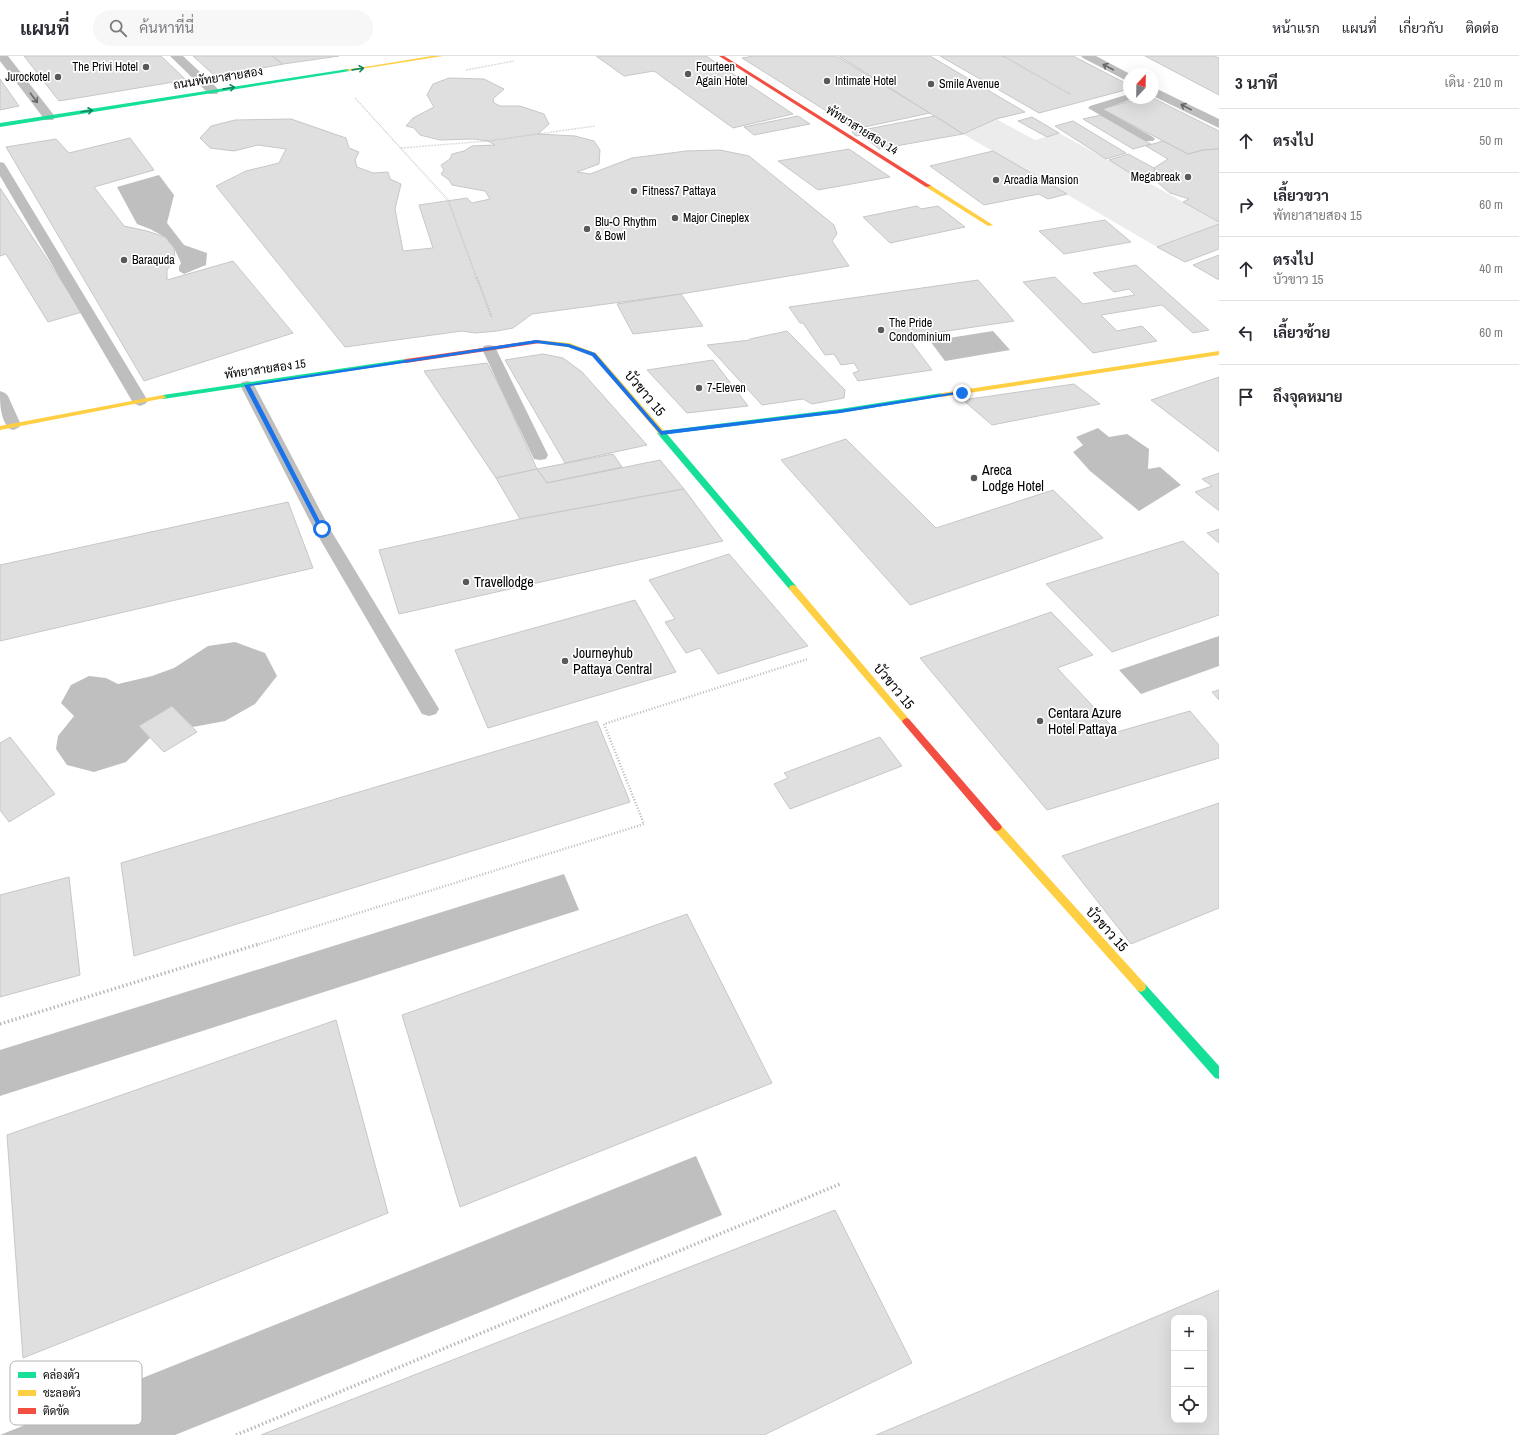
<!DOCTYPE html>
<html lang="th">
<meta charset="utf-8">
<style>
:root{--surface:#fff;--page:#f7f7f7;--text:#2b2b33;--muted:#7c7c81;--line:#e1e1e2}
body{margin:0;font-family:"Archivo Narrow",Sarabun,sans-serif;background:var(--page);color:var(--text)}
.controls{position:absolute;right:12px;bottom:12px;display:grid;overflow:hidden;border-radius:8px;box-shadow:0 4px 16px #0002}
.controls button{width:36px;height:36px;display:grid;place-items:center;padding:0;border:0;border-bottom:1px solid var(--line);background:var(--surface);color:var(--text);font:20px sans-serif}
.compass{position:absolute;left:1123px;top:12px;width:36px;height:36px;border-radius:50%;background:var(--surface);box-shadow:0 4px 16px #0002;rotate:22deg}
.stop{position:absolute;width:12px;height:12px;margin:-9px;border:3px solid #1a73e8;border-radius:50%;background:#fff}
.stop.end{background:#1a73e8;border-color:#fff;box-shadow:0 1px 4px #0008}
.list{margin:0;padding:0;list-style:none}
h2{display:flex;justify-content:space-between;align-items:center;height:52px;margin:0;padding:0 16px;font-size:17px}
h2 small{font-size:13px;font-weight:400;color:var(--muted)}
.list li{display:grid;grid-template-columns:26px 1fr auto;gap:12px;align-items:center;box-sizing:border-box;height:64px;padding:0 16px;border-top:1px solid var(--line)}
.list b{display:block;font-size:15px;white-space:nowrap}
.list p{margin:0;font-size:13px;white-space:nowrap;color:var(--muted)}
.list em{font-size:13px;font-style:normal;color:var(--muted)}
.icon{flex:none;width:22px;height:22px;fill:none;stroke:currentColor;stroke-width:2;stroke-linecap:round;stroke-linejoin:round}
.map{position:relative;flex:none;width:1219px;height:1379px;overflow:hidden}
header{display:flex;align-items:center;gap:24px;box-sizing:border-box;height:56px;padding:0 20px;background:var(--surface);border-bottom:1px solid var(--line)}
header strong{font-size:19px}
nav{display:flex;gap:22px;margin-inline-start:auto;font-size:14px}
.search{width:280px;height:36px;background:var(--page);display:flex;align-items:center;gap:10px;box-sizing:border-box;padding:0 14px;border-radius:22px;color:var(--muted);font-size:15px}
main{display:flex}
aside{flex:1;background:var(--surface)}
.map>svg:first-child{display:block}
.green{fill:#ececec}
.water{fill:#bfbfbf}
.building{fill:#dfdfdf;stroke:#c7c7c7;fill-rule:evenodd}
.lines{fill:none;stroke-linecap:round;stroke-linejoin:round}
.path-far3{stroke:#b9b9b9;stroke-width:1.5;stroke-dasharray:0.5 1;stroke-linecap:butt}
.path-far2{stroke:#b9b9b9;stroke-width:2;stroke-dasharray:1 1.5;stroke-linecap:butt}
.path-far1{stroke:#b9b9b9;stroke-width:2.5;stroke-dasharray:1 2;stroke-linecap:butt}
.path{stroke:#b9b9b9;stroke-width:3.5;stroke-dasharray:1.5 2.5;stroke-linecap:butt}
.lane{fill:#bebebe;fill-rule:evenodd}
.street{fill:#bebebe;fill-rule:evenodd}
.fast{fill:#16e098;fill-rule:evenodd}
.slow{fill:#ffcf43;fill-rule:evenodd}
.jam{fill:#f24e42;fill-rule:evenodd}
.oneway{stroke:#686868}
.oneway2{stroke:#0d865b}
.route{fill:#1a73e8}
.poi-dot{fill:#595959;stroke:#fff;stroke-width:1.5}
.labels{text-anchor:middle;stroke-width:3.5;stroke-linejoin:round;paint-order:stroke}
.far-poi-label{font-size:12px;fill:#000;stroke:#fff;text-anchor:start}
.far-street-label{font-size:12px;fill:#000;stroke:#fff}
.street-label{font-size:14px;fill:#000;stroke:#fff}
.poi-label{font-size:14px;fill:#000;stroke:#fff;text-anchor:start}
.key{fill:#fff;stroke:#b2b2b2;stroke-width:1}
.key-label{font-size:11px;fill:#000}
</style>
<header>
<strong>แผนที่</strong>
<div class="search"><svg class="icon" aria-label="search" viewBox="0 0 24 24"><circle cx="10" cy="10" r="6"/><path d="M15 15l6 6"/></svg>ค้นหาที่นี่</div>
<nav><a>หน้าแรก</a><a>แผนที่</a><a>เกี่ยวกับ</a><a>ติดต่อ</a></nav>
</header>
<main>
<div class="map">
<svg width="1219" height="1379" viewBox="0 0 1219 1379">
<rect width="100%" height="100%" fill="#fff"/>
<polygon class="green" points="996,63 1035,84 1059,77 1219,166 1219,168 1157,191 963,78"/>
<g class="water">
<polygon points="159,119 174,139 167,167 184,189 207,197 206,209 184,218 179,215 179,211 181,207 174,192 165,181 150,173 137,168 117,131"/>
<polygon points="993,275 1010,294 945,305 930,285"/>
<polygon points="1098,372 1109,381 1127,378 1149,393 1148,413 1160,411 1181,429 1139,455 1090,415 1073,396 1083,389 1076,381"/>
<polygon points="1219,580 1219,610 1141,638 1119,614"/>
<polygon points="235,586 265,597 277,620 255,648 225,665 193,671 172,651 139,670 150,682 126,706 94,716 67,709 56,693 58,680 74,660 61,647 71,629 89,620 106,622 118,628 152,620 174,612 208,590"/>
<polygon points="564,818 579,854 0,1040 0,994"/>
<polygon points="696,1100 722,1159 175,1379 0,1379"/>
</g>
<g class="building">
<polygon points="24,0 161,0 186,24 59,45"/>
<polygon points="193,0 272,0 283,8 216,21"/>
<polygon points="272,0 339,0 283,8"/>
<polygon points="596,0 706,0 793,58 733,72 654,15 624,20"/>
<polygon points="754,0 836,0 930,57 855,73 742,2"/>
<polygon points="839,0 930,0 1025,56 996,63 963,78"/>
<polygon points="940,0 1073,0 1129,29 1129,33 1039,57"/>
<polygon points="1145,0 1214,0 1219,2 1219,39"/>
<polygon points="449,22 484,23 504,33 493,43 494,47 500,50 520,50 544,58 549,68 538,78 575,80 594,85 600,94 599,108 577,116 590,118 632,102 686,95 720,94 749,100 834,169 837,178 832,185 849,210 681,238 532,258 513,272 497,275 475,277 462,275 345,291 216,130 246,115 279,107 286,93 258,89 234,95 210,92 200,82 211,70 235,64 291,63 346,82 349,92 359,96 355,104 357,111 373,117 388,116 390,123 401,128 395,153 403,195 433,192 419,149 467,142 472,147 490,143 485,135 452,129 449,124 441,118 444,114 441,109 450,103 452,98 464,95 472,90 495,89 488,85 473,83 440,84 420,79 414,72 406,70 413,62 434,51 427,39 433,28"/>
<polygon points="0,23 19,50 0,54"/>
<polygon points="1142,42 1153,42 1219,75 1219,93 1203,94 1188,98 1102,53"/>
<polygon points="1101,59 1151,88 1133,93 1083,63"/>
<polygon points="798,60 810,68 754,79 744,71"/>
<polygon points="935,60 963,78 879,93 862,79 856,80 852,76"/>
<polygon points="1032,61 1059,77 1047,81 1018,65"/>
<polygon points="1073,65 1126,97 1106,103 1055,70"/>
<polygon points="130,82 154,114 94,131 124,170 147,175 165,181 174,192 175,203 167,214 167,224 233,205 293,277 144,325 6,91 56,83 69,97"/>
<polygon points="1163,85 1188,98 1203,94 1219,93 1219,166 1183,146 1189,143 1170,137 1157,126 1154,112 1168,103 1146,90"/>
<polygon points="849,93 890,121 818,134 778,105"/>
<polygon points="993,95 1067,138 1048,143 1039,138 984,149 930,110"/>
<polygon points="1128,98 1154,112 1155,115 1138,122 1109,104"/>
<polygon points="0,132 82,256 48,266 6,198 0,200"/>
<polygon points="917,150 921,153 938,150 965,171 890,187 863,161"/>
<polygon points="1105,164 1131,186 1064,198 1039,175"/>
<polygon points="1219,168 1219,193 1185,206 1157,191"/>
<polygon points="1219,199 1219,224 1193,209"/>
<polygon points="1136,209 1209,274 1193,277 1162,249 1101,259 1117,275 1142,270 1157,285 1093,297 1023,226 1055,221 1083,248 1135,239 1129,233 1114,236 1093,217"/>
<polygon points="978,224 1014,265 907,281 932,314 858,325 853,317 859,315 854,307 841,309 834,298 825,299 803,267 800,267 789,251"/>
<polygon points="681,238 703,270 633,278 617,248"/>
<polygon points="787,275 845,334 844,342 812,348 803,343 762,349 707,289 750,284 750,283"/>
<polygon points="543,298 563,302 582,316 647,389 565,407 505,304"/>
<polygon points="713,304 748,350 687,357 647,314"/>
<polygon points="487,307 502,335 537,413 496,422 424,315"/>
<polygon points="1219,321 1219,396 1151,344"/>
<polygon points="1074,328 1100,348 992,369 963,344"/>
<polygon points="846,383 936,472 1053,434 1103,482 910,549 781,404"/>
<polygon points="613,398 622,411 547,427 537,413"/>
<polygon points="660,404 684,433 520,463 496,422 537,413 547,427"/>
<polygon points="1219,417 1219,454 1218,454 1195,436 1212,430 1202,423"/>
<polygon points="684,433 723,485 399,558 379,494 520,463"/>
<polygon points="288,446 313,512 0,585 0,509"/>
<polygon points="1219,473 1219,487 1207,477"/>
<polygon points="1183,485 1219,518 1219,559 1112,596 1046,528"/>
<polygon points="729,498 808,590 718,618 700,592 686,597 665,566 675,563 649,524"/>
<polygon points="635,544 676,616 488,672 455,594"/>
<polygon points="1051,556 1093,599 1057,612 1117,676 1190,655 1219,689 1219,702 1047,754 920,602"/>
<polygon points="1219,634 1219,644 1212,636"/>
<polygon points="172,650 197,676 164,696 139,670"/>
<polygon points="597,665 630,746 134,900 121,807"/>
<polygon points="10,681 55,738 9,766 0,754 0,687"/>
<polygon points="880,681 902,710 790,753 774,728 788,722 784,717"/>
<polygon points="1219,747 1219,852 1131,888 1062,800"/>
<polygon points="69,821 80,919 0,941 0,839"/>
<polygon points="687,858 772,1027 460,1151 402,959"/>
<polygon points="336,964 388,1157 23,1302 7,1079"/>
<polygon points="835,1154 912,1307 764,1379 261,1379"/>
<path d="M 1219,1234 L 1219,1379 L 876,1379 ZM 1174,1262 L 1204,1262 L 1204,1364 L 1174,1364 Z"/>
</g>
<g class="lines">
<g class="path-far3">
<polyline points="1003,0 1070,38"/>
<polyline points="466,14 514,5"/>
<polyline points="355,42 448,144 477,223"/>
<polyline points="401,92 488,85 595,70"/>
</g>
<polyline class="path-far2" points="477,222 492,262"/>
<polyline class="path-far1" points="256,889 644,768 604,668 808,603"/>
<g class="path">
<polyline points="0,968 259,888"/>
<polyline points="236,1379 840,1128"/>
</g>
<g class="lane">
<polygon points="1129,38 1129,42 1134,42 1133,43 1103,53 1153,81 1155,83 1153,85 1145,85 1088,52 1090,50"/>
<polygon points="0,106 4,107 6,110 148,345 145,348 140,350 135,348 132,345 0,120"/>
<polygon points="489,289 494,290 496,293 548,399 546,403 540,404 534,403 532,399 482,293 484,290"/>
<polygon points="247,325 252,326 254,329 330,473 436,648 439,653 436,658 429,660 422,658 314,473 240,329 242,326"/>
<path d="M 0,335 L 5,337 L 8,340 L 21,369 L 18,372 L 13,374 L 8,372 C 0,360 0,349 0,335 Z"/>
</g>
<g class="street">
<polygon points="0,0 8,0 53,58 55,61 53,64 45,64 0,5"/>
<polygon points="170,0 183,0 217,32 219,35 217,38 209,38"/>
<polygon points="1081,0 1096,0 1130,18 1129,26 1083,2"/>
<polygon points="1153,31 1219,63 1219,72 1153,40"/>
</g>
<g class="fast">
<polygon points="348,13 350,14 350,15 0,71 0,67"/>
<polygon points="406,303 409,305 408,306 163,343 160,341 163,339"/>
<polygon points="942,337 944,338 944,340 840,357 667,378 796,530 797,532 796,534 790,534 657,377 661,375 840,353"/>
<polygon points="1141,926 1145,928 1219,1010 1219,1023 1215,1022 1137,934 1136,931 1137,928"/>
</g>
<g class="slow">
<polygon points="432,0 443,0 348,15 346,14"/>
<polygon points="928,128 930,129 993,169 988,170 926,131 925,130"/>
<polygon points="538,284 569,287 596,297 664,375 664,379 660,379 592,299 568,291 536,287 536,285"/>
<polygon points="1219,295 1219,299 942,341 939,339 942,337"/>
<polygon points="163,339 166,341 165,342 0,374 0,370"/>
<polygon points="793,529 796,530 909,663 910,665 909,667 903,667 790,534 789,532 790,530"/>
<polygon points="997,767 1000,768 1145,928 1146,931 1145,934 1141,936 1137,934 994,774 992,771 994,768"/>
</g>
<g class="jam">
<polygon points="719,0 724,0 931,130 926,131"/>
<polygon points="538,284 540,285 540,287 406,307 403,305 406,303"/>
<polygon points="906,662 909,663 1000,768 1002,771 1000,774 997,775 994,774 903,667 902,665"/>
</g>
</g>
<defs><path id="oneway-shaft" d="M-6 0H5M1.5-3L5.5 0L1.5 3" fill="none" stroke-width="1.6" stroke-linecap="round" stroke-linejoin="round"/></defs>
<g class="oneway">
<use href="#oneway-shaft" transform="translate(1108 11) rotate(-152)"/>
<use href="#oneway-shaft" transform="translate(34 42) rotate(53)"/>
<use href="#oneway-shaft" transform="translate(1186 51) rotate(-153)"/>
</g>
<g class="oneway2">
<use href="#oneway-shaft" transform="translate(358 13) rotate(-8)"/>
<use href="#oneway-shaft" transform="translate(229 32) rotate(-9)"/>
<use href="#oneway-shaft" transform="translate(87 55) rotate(-9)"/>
</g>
<polygon class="route" points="536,284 569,288 595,297 662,375 840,354 962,335 964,337 840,357 661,379 592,300 568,291 536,287 250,330 324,473 322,475 319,473 244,329"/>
<g class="poi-dot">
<circle cx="146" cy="11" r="4"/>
<circle cx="688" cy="18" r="4"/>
<circle cx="58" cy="21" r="4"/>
<circle cx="827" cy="25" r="4"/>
<circle cx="931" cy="28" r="4"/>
<circle cx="1188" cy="121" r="4"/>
<circle cx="996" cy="124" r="4"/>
<circle cx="634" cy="135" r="4"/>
<circle cx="675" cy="162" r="4"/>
<circle cx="587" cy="173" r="4"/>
<circle cx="124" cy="204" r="4"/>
<circle cx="881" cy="274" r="4"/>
<circle cx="699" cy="332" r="4"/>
<circle cx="974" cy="422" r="4"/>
<circle cx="466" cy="526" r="4"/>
<circle cx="565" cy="605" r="4"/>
<circle cx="1040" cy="665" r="4"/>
</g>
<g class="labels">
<g class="far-poi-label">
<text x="138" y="15" text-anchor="end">The Privi Hotel</text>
<text x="696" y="15">Fourteen<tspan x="696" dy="14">Again Hotel</tspan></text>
<text x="50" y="25" text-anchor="end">Jurockotel</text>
<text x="835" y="29">Intimate Hotel</text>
<text x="939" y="32">Smile Avenue</text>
<text x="1180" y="125" text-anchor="end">Megabreak</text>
<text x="1004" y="128">Arcadia Mansion</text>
<text x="642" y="139">Fitness7 Pattaya</text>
<text x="683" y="166">Major Cineplex</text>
<text x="595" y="170">Blu-O Rhythm<tspan x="595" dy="14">&amp; Bowl</tspan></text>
<text x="132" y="208">Baraquda</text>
<text x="889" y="271">The Pride<tspan x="889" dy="14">Condominium</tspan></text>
<text x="707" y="336">7-Eleven</text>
</g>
<g class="far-street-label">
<text transform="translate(218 22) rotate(-9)" y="4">ถนนพัทยาสายสอง</text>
<text transform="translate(862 74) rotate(32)" y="4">พัทยาสายสอง 14</text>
<text transform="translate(265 313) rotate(-8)" y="4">พัทยาสายสอง 15</text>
</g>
<g class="street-label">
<text transform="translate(645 337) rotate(50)" y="5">บัวขาว 15</text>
<text transform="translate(894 630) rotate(50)" y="5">บัวขาว 15</text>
<text transform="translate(1107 873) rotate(48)" y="5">บัวขาว 15</text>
</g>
<g class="poi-label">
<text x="982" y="419">Areca<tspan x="982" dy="16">Lodge Hotel</tspan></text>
<text x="474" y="531">Travellodge</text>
<text x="573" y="602">Journeyhub<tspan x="573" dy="16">Pattaya Central</tspan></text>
<text x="1048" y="662">Centara Azure<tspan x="1048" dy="16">Hotel Pattaya</tspan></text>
</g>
</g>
<rect x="10" y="1305" width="132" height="64" rx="6" class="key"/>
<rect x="18" y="1316" width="18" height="6" fill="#16e098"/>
<rect x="18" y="1334" width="18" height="6" fill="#ffcf43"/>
<rect x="18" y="1352" width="18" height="6" fill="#f24e42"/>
<g class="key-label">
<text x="43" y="1323">คล่องตัว</text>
<text x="43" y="1341">ชะลอตัว</text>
<text x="43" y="1359">ติดขัด</text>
</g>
</svg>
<div class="controls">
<button>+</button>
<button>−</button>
<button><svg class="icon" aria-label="locate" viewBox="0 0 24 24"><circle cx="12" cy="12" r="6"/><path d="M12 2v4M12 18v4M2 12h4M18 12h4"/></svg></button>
</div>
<svg class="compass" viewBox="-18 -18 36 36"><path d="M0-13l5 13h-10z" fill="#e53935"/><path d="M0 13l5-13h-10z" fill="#7c7c81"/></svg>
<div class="stop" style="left:322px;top:473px"></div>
<div class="stop end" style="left:962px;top:337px"></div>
</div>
<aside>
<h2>3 นาที<small>เดิน · 210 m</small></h2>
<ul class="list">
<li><svg class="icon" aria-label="ahead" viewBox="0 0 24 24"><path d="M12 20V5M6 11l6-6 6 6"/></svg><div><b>ตรงไป</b></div><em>50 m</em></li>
<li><svg class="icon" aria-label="right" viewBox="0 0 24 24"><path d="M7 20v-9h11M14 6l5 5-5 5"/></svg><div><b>เลี้ยวขวา</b><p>พัทยาสายสอง 15</p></div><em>60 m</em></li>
<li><svg class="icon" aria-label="ahead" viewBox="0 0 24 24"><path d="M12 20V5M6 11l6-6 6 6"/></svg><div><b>ตรงไป</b><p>บัวขาว 15</p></div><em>40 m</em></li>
<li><svg class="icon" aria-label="left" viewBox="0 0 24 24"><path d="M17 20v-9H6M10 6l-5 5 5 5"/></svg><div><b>เลี้ยวซ้าย</b></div><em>60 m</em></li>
<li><svg class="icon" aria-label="arrive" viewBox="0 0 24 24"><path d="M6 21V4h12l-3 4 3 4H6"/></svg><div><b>ถึงจุดหมาย</b></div></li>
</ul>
</aside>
</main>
